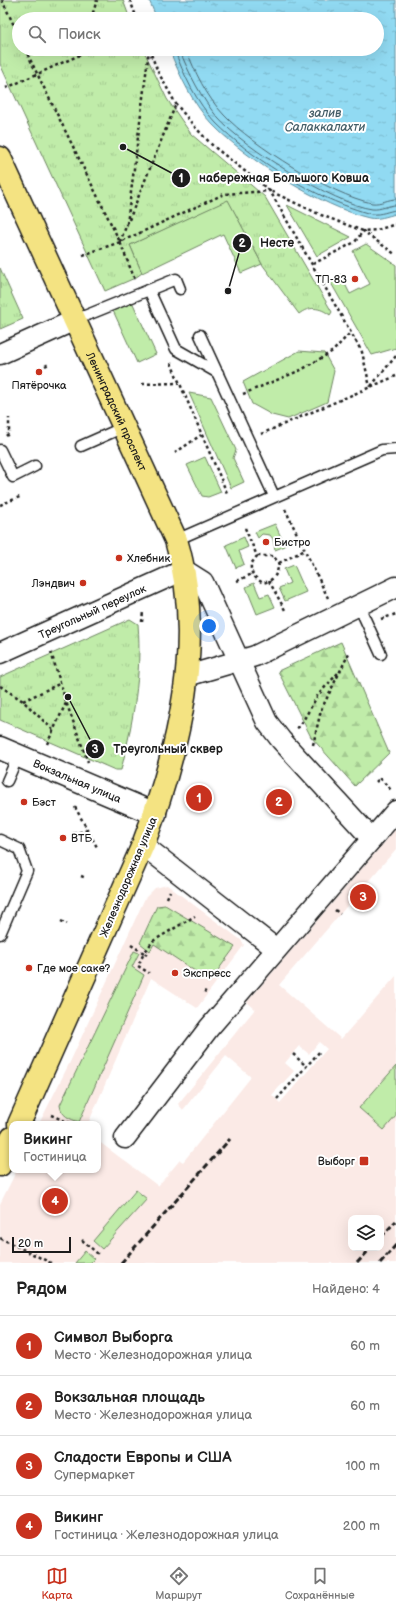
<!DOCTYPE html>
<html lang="ru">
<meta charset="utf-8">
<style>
:root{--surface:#fff;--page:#f6f6f6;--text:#222;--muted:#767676;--line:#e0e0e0;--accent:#c8321e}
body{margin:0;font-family:"Balsamiq Sans",sans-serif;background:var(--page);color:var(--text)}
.controls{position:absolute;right:12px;bottom:12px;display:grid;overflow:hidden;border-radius:8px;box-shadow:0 4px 16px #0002}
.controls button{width:36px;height:36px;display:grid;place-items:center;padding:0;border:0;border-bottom:1px solid var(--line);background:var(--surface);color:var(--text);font:20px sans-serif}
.scale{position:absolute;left:12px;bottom:10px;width:59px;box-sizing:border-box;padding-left:4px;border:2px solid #1c1c1c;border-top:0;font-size:11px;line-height:14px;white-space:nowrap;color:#1c1c1c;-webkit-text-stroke:3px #fff;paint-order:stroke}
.you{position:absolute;left:209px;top:626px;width:14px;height:14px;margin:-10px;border:3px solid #fff;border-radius:50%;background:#1a73e8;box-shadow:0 0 0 6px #1a73e833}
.badge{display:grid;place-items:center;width:26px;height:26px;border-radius:50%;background:var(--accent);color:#fff;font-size:13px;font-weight:700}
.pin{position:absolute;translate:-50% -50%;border:2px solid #fff;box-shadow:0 1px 4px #0006}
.popup{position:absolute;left:9px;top:1121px;width:92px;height:52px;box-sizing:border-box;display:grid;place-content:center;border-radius:8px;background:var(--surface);filter:drop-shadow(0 1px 3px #0005);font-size:13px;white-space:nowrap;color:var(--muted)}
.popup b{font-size:15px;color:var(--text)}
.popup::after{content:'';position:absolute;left:50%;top:100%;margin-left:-8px;border:8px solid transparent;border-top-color:var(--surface)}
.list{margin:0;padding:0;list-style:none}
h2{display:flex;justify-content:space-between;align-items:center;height:52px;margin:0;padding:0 16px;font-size:17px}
h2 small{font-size:13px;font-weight:400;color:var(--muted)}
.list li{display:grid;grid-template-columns:26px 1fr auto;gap:12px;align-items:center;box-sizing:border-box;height:60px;padding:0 16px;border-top:1px solid var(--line)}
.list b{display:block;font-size:15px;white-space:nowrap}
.list p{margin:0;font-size:13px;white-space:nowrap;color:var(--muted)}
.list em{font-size:13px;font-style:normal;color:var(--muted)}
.icon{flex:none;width:22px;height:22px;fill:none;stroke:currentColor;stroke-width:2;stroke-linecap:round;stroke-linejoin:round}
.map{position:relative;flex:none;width:396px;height:1263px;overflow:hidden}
.search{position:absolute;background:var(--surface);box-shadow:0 4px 16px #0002;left:12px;right:12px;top:12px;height:44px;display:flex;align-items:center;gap:10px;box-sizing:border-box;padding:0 14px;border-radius:22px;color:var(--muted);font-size:15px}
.sheet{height:292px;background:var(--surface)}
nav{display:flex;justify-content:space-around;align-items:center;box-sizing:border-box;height:56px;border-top:1px solid var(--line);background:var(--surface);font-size:11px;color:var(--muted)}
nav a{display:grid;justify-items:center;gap:2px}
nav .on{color:var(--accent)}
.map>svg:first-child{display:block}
.built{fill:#fbeae6;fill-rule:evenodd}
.green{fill:#c0eca9;stroke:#6e8462}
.forest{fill:url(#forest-firs);stroke:#6e8462}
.park{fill:url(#park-tufts);stroke:#6e8462}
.water{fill:url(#water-ripples);stroke:#628e9c}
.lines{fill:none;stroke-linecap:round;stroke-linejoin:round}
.shore{stroke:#4b6872;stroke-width:1}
.lane-casing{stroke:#1c1c1c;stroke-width:13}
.street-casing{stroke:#1c1c1c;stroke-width:23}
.secondary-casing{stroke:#1c1c1c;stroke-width:25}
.primary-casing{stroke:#1c1c1c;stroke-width:25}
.path{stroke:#1c1c1c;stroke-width:2.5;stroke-dasharray:3 3;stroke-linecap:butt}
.lane{stroke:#fff;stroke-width:10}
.street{stroke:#fff;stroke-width:20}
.secondary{stroke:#fff;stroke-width:22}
.primary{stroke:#f4e382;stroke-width:22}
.rail{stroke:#1c1c1c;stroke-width:3;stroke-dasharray:6 3;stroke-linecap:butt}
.poi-dot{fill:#c8321e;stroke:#fff;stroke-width:1.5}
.labels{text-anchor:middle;stroke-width:4;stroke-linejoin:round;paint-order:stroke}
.poi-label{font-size:11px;fill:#1c1c1c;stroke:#fff;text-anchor:start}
.street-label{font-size:11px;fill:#1c1c1c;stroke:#fff}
.water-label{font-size:12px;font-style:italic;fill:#455e67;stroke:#fff}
.leader{fill:none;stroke:#1c1c1c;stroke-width:1.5}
.callout-dot{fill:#1c1c1c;stroke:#fff;stroke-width:1.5}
.mark-label{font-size:12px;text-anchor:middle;font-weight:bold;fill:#fff}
.callout-label{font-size:12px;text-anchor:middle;font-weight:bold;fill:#1c1c1c;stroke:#fff;stroke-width:4;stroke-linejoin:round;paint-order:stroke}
</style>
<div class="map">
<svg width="396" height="1263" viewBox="0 0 396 1263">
<defs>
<pattern id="forest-firs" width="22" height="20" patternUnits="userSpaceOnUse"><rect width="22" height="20" fill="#c0eca9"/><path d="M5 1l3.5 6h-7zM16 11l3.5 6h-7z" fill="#a4ca91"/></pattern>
<pattern id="park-tufts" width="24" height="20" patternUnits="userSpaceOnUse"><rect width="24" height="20" fill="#c0eca9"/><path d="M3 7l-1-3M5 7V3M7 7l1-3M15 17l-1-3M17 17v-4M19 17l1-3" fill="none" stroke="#a4ca91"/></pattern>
<pattern id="water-ripples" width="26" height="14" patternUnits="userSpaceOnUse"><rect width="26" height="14" fill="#91daf2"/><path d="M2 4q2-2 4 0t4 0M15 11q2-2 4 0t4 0" fill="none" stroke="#7cbacf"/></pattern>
</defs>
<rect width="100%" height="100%" fill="#fff"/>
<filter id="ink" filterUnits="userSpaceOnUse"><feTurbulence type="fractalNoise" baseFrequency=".025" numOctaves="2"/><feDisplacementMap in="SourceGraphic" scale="8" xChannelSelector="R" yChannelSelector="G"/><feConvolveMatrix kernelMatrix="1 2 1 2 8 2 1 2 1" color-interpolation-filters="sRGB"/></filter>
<g filter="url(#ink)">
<g class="built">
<path d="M 396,829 L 396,849 L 279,985 L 341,1039 L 396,976 L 396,1263 L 90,1263 L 94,1259 L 85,1251 L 75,1263 L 0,1263 L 0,1204 L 17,1170 L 98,1170 L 98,1141 L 158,1186 L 180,1160 L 183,1162 L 251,1077 L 226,1056 L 183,1110 L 178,1104 L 255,1009 L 247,1002 ZM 319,1042 L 327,1049 L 280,1103 L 272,1095 L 294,1071 L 285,1063 L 299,1046 L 309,1054 ZM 135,1190 L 147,1199 L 102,1249 L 93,1242 ZM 351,1218 L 381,1218 L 381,1248 L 351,1248 Z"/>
<polygon points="167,885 241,940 244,945 197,1008 151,978 88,1124 39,1124 71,1060 145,898 155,888"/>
</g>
<g class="green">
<polygon points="228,199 262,264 241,273 223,234 142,273 130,245"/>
<polygon points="287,205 351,237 317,256"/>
<polygon points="366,244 396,265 396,348 372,355 331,283 340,274 350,294 370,284 353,251"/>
<polygon points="129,295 156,354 137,363 110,304"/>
<polygon points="299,351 324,353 334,371 327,402 288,419 272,415 252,404 243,382"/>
<polygon points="189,393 211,397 236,450 233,458 244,482 231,488"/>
<polygon points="205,457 221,492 208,497 202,496 187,465"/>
<polygon points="275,524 285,546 275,550 273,539 270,535 262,534 258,538 255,532"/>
<polygon points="244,537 248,547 239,551 244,564 236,568 226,545"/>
<polygon points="294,565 306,592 285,601 279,588 290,583 284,569"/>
<polygon points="254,583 260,597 269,594 275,607 257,614 246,587"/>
<path d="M 134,951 L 139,953 L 132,967 L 144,975 L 79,1122 C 70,1119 61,1116 60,1105 Z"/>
<polygon points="396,1066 396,1116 384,1130 359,1108"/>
<polygon points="136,1190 147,1199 102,1249 93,1241"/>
<polygon points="85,1251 94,1259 90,1263 75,1263"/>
</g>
<g class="forest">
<polygon points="341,642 389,753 355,786 311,737 278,671"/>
<polygon points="165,905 235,947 210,981 154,944 150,951 140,943 157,906"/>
</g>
<g class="park">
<path d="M 0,0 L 123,0 L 130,19 L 19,19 L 19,49 L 143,49 L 167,99 L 191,134 L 265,197 L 332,312 L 330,315 C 320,307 309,306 299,314 L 262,264 L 228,200 L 130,245 L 142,273 L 135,278 L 105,291 L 0,64 Z"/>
<polygon points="0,268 23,319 0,329"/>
<path d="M 130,619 L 138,624 C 142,674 133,722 121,770 L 115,770 L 0,720 L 0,677 Z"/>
</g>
<path class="water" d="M 149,0 L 396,0 L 396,214 C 387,216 378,220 369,218 C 322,207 247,160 213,125 C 193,105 180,76 169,49 L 377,49 L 377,19 L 157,19 Z"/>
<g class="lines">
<g class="shore">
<path d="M 174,49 C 184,75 196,102 216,123 C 249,156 307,193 352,208 C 358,210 366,213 372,214 C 381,215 388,211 396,210"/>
<path d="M 179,49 C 189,73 201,98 218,118 C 243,147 334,204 372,209 C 381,210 388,205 396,205"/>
<path d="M 186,49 C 195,72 206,96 224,115 C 252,145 331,195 372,203 C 381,204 388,199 396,199"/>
</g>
<defs>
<g id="lane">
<polyline points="149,290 176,349 218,373"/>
<polyline points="75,320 176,279 180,289"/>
<polyline points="200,335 274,496"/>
<polyline points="81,446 124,427"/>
<polyline points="0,450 13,477 35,466"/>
<polyline points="176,540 382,450 396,449"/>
<polyline points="359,606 381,654"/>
<polyline points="7,781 18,756"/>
<polyline points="0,840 19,849 27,871 0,934"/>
</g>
<g id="street">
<polyline points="0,354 75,320"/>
<path id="s1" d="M 0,653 L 184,570 L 203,582 L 267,722 L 281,740 L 372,839"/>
<polyline points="187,676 255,656 396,587"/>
<polyline points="143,845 276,949"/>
<polyline points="125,1138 209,1028 396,811"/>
</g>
<g id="secondary">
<path id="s2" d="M 0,748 L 155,814"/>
</g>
<g id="primary">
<path id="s3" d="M 0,158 L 176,540 C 206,640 179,750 143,845 L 19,1124"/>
<polyline points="0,1165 12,1138"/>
</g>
</defs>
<use href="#lane" class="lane-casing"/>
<use href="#street" class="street-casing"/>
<use href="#secondary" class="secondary-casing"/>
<use href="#primary" class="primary-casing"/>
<g class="path">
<polyline points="2,0 19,36"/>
<polyline points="130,0 137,19"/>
<polyline points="91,19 97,0"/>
<polyline points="25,49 120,242 135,280"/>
<polyline points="149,49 158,72 176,104 194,126 213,146 270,191 321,215 363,231 377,230 396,224"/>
<polyline points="6,88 93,49"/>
<polyline points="129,220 176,104"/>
<polyline points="127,224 149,50 146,49"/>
<polyline points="120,242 127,224"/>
<polyline points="83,255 120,242 224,194 270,191 362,352 370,387"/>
<polyline points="313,264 355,242 363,231 396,255"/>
<polyline points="171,363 227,493"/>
<polyline points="45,366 49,364"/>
<polyline points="142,384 179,383"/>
<polyline points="371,386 396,356"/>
<polyline points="243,394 301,370 333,351 351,332"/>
<polyline points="261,434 396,376"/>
<polyline points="6,436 9,433 9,418"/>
<polyline points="175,453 201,435"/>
<polyline points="0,505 22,496"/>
<polyline points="285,509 328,598"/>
<path d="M 245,528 L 257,556 L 251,564 C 250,574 255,578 263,583 C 275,580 277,574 279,563 L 273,556 L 257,556"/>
<polyline points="141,562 144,561"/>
<polyline points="279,563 305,550"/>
<polyline points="237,581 252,574"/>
<polyline points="269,581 285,610"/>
<polyline points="381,619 396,614"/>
<polyline points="142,622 143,611"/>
<polyline points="51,652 66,702 88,762"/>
<polyline points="0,686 23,701 53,730"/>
<polyline points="23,701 61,683"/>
<polyline points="297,728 300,726 318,695 338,673"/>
<polyline points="47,744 66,703"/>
<polyline points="313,745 321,710 350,651"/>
<polyline points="376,782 380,778 391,790"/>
<polyline points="75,807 98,849"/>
<polyline points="73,834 88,830"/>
<polyline points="81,876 86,878"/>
<polyline points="348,895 353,899"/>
<polyline points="167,898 170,891"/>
<polyline points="335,910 340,914"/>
<polyline points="61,921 67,924"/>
<polyline points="131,945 144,953 153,941 195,916"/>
<polyline points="147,955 144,953 138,966 149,973"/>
<polyline points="204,991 206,992"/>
<polyline points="293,1054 306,1066"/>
<polyline points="277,1099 321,1050"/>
<polyline points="51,1115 72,1124"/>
<polyline points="0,1238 51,1263"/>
<polyline points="82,1240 98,1254"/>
</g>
<use href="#lane" class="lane"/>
<use href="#street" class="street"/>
<use href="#secondary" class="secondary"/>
<use href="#primary" class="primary"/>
<g class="rail">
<polyline points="381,1237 396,1221"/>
<polyline points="121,1263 230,1139"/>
<polyline points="357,1263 371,1248"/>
<polyline points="380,1263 396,1245"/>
</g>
</g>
</g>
<g class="poi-dot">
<circle cx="355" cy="279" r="4"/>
<circle cx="39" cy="372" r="4"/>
<circle cx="266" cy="542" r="4"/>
<circle cx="119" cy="558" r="4"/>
<circle cx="83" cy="583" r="4"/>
<circle cx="24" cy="802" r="4"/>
<circle cx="63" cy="838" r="4"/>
<circle cx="29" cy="968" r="4"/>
<circle cx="175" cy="973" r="4"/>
<rect x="359" y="1156" width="10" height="10" rx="2"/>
</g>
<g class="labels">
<g class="poi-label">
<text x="347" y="283" text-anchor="end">ТП-83</text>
<text x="39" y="389" text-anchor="middle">Пятёрочка</text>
<text x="274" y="546">Бистро</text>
<text x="127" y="562">Хлебник</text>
<text x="75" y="587" text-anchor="end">Лэндвич</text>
<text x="32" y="806">Бэст</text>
<text x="71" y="842">ВТБ</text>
<text x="37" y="972">Где мое саке?</text>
<text x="183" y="977">Экспресс</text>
<text x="355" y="1165" text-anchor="end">Выборг</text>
</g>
<g class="street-label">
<text dy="4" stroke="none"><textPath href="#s3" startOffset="279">Ленинградский проспект</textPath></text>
<text dy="4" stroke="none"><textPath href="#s1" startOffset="101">Треугольный переулок</textPath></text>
<text dy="4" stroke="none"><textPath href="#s2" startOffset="84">Вокзальная улица</textPath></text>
<text transform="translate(128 877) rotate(-67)" y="4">Железнодорожная улица</text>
</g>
<g class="water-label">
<text x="325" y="117">залив<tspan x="325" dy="14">Салаккалахти</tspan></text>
</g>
</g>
<path class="leader" d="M123 147L181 178M228 291L242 243M68 697L95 749"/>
<g class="callout-dot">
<circle cx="123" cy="147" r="4"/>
<circle cx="228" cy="291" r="4"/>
<circle cx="68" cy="697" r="4"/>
<circle cx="181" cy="178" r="10"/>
<circle cx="242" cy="243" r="10"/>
<circle cx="95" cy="749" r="10"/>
</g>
<g class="mark-label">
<text x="181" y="182">1</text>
<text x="242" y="247">2</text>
<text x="95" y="753">3</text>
</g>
<g class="callout-label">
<text x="284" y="182">набережная Большого Ковша</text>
<text x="277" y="247">Несте</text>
<text x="168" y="753">Треугольный сквер</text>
</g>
</svg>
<div class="controls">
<button><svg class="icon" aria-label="layers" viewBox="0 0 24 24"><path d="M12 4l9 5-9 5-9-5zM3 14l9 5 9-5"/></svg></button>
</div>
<div class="scale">20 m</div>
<div class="you"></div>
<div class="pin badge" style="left:199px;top:798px">1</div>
<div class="pin badge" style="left:279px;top:802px">2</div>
<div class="pin badge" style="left:363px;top:897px">3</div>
<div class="pin badge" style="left:55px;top:1201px">4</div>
<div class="popup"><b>Викинг</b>Гостиница</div>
<div class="search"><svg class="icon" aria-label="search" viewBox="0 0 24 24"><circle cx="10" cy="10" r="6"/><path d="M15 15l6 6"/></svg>Поиск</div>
</div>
<section class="sheet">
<h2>Рядом<small>Найдено: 4</small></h2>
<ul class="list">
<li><span class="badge">1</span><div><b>Символ Выборга</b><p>Место · Железнодорожная улица</p></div><em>60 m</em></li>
<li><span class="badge">2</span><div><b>Вокзальная площадь</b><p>Место · Железнодорожная улица</p></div><em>60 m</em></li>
<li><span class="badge">3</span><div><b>Сладости Европы и США</b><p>Супермаркет</p></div><em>100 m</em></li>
<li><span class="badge">4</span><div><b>Викинг</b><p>Гостиница · Железнодорожная улица</p></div><em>200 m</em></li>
</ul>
</section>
<nav>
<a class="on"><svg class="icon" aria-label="map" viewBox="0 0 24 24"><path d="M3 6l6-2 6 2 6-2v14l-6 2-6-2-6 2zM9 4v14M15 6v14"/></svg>Карта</a>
<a><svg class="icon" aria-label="directions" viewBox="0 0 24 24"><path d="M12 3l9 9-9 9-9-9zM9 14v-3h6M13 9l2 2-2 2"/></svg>Маршрут</a>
<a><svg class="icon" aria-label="saved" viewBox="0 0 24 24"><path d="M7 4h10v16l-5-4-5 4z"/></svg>Сохранённые</a>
</nav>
